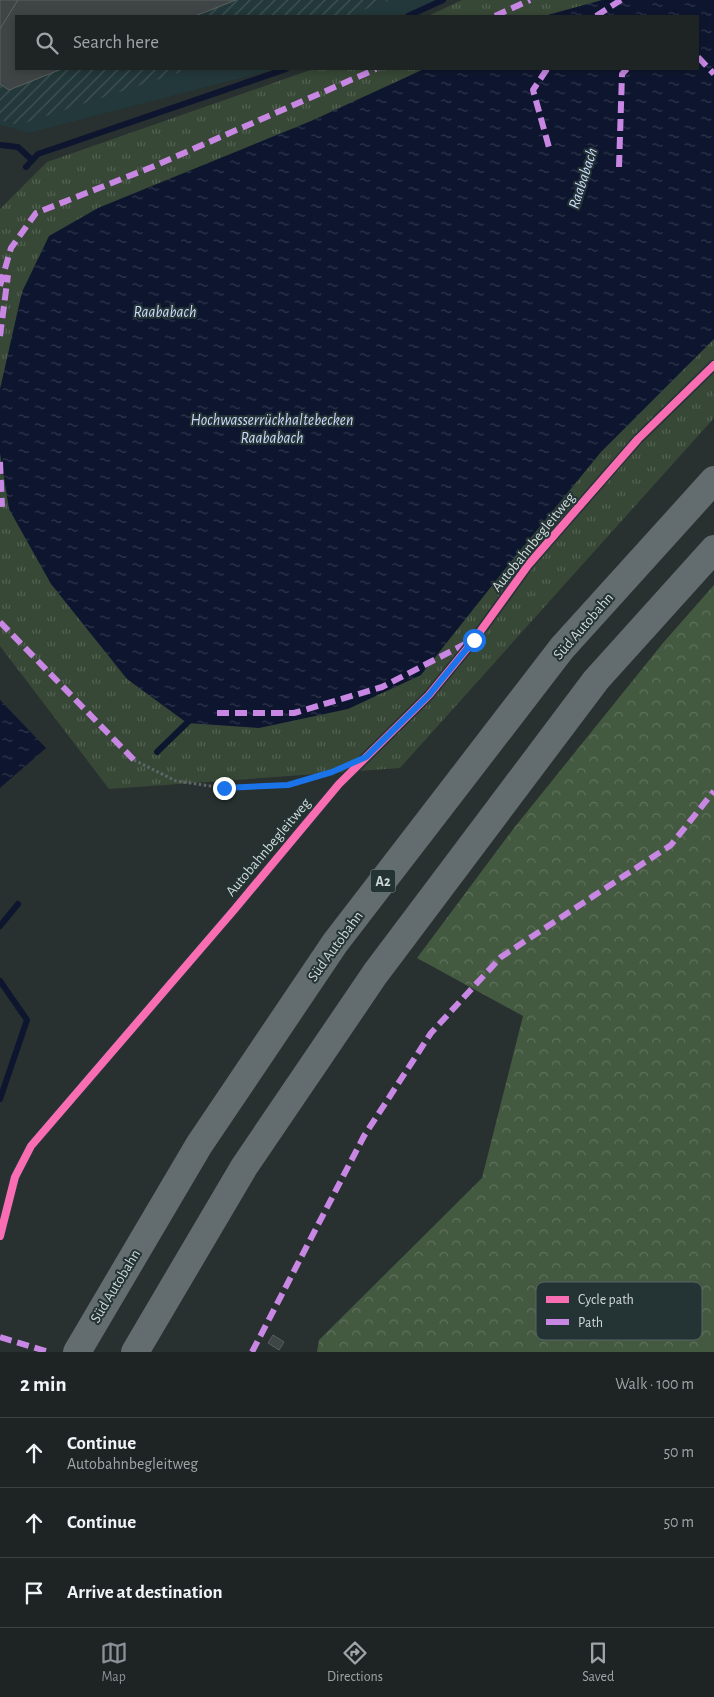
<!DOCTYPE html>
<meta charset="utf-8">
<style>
:root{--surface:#1e2424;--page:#262c2c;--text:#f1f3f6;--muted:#a1a4a6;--line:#3c4141;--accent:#8c9099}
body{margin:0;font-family:"Alegreya Sans",sans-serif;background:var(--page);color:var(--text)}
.stop{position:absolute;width:15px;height:15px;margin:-11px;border:4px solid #1a73e8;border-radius:50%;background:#fff}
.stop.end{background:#1a73e8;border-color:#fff;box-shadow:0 1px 5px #0008}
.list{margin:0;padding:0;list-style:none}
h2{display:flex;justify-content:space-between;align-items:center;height:65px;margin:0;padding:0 20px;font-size:21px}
h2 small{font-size:16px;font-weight:400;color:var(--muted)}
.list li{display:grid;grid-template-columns:32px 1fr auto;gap:15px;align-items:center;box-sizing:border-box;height:70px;padding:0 20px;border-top:1px solid var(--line)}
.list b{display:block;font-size:19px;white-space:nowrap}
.list p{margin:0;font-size:16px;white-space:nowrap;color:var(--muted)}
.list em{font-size:16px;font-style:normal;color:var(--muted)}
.icon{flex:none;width:28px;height:28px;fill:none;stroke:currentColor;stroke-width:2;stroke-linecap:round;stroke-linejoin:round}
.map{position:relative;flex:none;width:714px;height:1352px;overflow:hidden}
.search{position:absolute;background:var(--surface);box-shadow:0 2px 8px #0003;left:15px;right:15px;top:15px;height:55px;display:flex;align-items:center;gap:12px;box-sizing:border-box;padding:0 18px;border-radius:0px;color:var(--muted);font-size:19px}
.sheet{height:275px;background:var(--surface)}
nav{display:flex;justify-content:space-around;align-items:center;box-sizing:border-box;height:70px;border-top:1px solid var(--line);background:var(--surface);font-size:14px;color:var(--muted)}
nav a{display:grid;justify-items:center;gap:2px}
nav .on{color:var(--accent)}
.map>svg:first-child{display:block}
.built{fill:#23383a}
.industrial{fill:url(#industrial-furrows)}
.grass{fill:url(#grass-tufts)}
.forest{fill:url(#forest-crowns)}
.water{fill:url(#water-ripples)}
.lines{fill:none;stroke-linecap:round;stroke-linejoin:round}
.stream{stroke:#0e162f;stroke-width:6}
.building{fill:#3f4444;stroke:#5a605f}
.path{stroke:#5f6667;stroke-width:3;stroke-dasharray:2.5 2.5;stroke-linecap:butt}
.lane{stroke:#5e6567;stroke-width:10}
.highway{stroke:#636c6e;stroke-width:28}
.quiet{stroke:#c787e3;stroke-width:6;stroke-dasharray:12 6;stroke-linecap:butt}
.cycleway-casing{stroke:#243334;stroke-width:11}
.cycleway{stroke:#f96db3;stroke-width:8}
.route{stroke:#1a73e8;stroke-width:6}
.labels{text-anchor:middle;stroke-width:4;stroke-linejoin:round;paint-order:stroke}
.shield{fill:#243334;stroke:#9da8a9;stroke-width:1}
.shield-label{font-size:14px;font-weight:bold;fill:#d1dadb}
.street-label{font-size:15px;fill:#d1dadb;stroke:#243334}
.water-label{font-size:16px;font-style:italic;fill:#ccdafe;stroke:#243334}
.key{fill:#243334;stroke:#586566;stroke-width:1}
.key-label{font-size:14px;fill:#d1dadb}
</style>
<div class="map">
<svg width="714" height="1352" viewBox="0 0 714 1352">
<defs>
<pattern id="industrial-furrows" width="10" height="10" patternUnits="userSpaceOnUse" patternTransform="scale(1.25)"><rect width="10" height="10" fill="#23383a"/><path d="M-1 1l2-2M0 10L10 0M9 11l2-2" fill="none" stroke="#425456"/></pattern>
<pattern id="grass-tufts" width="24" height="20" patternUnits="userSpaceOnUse" patternTransform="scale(1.25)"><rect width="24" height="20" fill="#384836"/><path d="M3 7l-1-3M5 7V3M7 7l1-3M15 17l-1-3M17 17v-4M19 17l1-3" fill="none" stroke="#546252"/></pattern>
<pattern id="forest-crowns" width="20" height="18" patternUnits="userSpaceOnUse" patternTransform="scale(1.25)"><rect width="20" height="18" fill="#445a40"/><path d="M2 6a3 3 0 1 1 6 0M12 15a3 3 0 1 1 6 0" fill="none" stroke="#5e715b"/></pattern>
<pattern id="water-ripples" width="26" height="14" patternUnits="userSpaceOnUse" patternTransform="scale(1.25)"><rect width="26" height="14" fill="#0e162f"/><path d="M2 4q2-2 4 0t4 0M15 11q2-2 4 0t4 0" fill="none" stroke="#30374d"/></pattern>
</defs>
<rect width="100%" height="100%" fill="#283030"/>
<polygon class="built" points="0,0 443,0 408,16 16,16 16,69 275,69 29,133 0,125"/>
<polygon class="industrial" points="0,0 389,0 348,16 16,16 16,69 190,69 18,125 0,120"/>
<polygon class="grass" points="462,0 714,0 714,418 400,768 109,789 0,646 0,209 47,162 313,69 698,69 698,16 428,16"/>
<polygon class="forest" points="714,585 714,1352 317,1352 319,1340 482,1178 523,1016 417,958 514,828 663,643"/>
<g class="water">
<polygon points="602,0 714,0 714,339 601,452 510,563 421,675 348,709 259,728 187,723 127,679 51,584 9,509 0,453 0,389 22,292 49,236 98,208 311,121 424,69 698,69 698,16 544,16"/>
<polygon points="0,700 46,748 0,788"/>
</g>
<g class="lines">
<g class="stream">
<polyline points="408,16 443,0"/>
<polyline points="0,145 18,147 32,160"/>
<polyline points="26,167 38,154 286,69"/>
<polyline points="157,752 191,719"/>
<polyline points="0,926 18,904"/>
<polyline points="0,981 27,1020 0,1099"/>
</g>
</g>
<g class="building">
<polygon points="0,0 18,0 0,29"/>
<polygon points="18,0 236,0 195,16 16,16 16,69 62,69 9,90 0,84 0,29"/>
<polygon points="273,1335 284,1342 279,1350 268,1343"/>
</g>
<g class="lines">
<polyline class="path" points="134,760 176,781 224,788 288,785 326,774"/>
<polyline class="lane" points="0,1236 15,1177 31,1146 234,910 339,784 429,695 474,640 529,564 638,439 714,365"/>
<g class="highway">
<polyline points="77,1352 199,1145 335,943 562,648 714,480"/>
<polyline points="135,1352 244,1167 375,974 596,680 714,549"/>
</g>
<g class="quiet">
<polyline points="495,16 530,0"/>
<polyline points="596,16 621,0"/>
<polyline points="698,57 714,74"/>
<polyline points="547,69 533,90 550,151"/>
<polyline points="619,167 622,74 627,69"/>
<polyline points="0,286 11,248 36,213 152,167 376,69"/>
<polyline points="0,336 8,275"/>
<polyline points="0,462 2,507"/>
<polyline points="0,622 134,760"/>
<polyline points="217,713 294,713 382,687 467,643"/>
<polyline points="0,1337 49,1352"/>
<polyline points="252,1352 364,1136 431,1033 501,957 671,845 714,791"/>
</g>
<defs>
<polyline id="cycleway" points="0,1236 15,1177 31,1146 234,910 339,784 429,695 474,640 529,564 638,439 714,365"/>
</defs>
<use href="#cycleway" class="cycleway-casing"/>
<use href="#cycleway" class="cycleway"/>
</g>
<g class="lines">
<polyline class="route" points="224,788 288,785 332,772 366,757 429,695 474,640"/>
</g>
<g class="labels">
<rect class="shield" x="370.5" y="869.5" width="25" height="23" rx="4"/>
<g class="shield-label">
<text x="383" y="886">A2</text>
</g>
<g class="street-label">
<text transform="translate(533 542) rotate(-51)" y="5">Autobahnbegleitweg</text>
<text transform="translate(583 626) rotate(-49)" y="5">Süd Autobahn</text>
<text transform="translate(268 847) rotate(-50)" y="5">Autobahnbegleitweg</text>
<text transform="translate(335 946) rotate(-54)" y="5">Süd Autobahn</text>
<text transform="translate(115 1286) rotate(-59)" y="5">Süd Autobahn</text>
</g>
<g class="water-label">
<text transform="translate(582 178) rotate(-72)" y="6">Raababach</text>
<text x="165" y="317">Raababach</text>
<text x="272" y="425">Hochwasserrückhaltebecken<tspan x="272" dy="18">Raababach</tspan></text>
</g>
</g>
<rect x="536" y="1282" width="166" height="58" rx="8" class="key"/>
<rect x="546" y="1296" width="23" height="7" fill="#f96db3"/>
<rect x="546" y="1319" width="23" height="6" fill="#c787e3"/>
<g class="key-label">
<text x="578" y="1304">Cycle path</text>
<text x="578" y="1327">Path</text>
</g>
</svg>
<div class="stop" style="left:474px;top:640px"></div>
<div class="stop end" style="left:224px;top:788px"></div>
<div class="search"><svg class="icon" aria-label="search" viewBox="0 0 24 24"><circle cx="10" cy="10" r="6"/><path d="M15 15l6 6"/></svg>Search here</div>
</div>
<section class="sheet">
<h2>2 min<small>Walk · 100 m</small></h2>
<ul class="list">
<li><svg class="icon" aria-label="ahead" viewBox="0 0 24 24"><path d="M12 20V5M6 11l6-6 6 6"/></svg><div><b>Continue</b><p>Autobahnbegleitweg</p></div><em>50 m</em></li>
<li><svg class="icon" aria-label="ahead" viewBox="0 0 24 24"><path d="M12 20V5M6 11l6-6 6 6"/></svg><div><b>Continue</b></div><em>50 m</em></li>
<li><svg class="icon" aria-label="arrive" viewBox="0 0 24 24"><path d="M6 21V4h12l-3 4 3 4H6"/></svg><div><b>Arrive at destination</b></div></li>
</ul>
</section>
<nav>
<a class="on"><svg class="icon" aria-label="map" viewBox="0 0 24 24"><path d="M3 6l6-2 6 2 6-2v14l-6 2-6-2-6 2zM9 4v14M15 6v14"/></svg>Map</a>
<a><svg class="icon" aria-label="directions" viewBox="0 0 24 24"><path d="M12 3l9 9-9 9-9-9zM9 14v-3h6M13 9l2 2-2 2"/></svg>Directions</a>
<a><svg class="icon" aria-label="saved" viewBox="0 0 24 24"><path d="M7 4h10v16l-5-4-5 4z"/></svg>Saved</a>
</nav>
